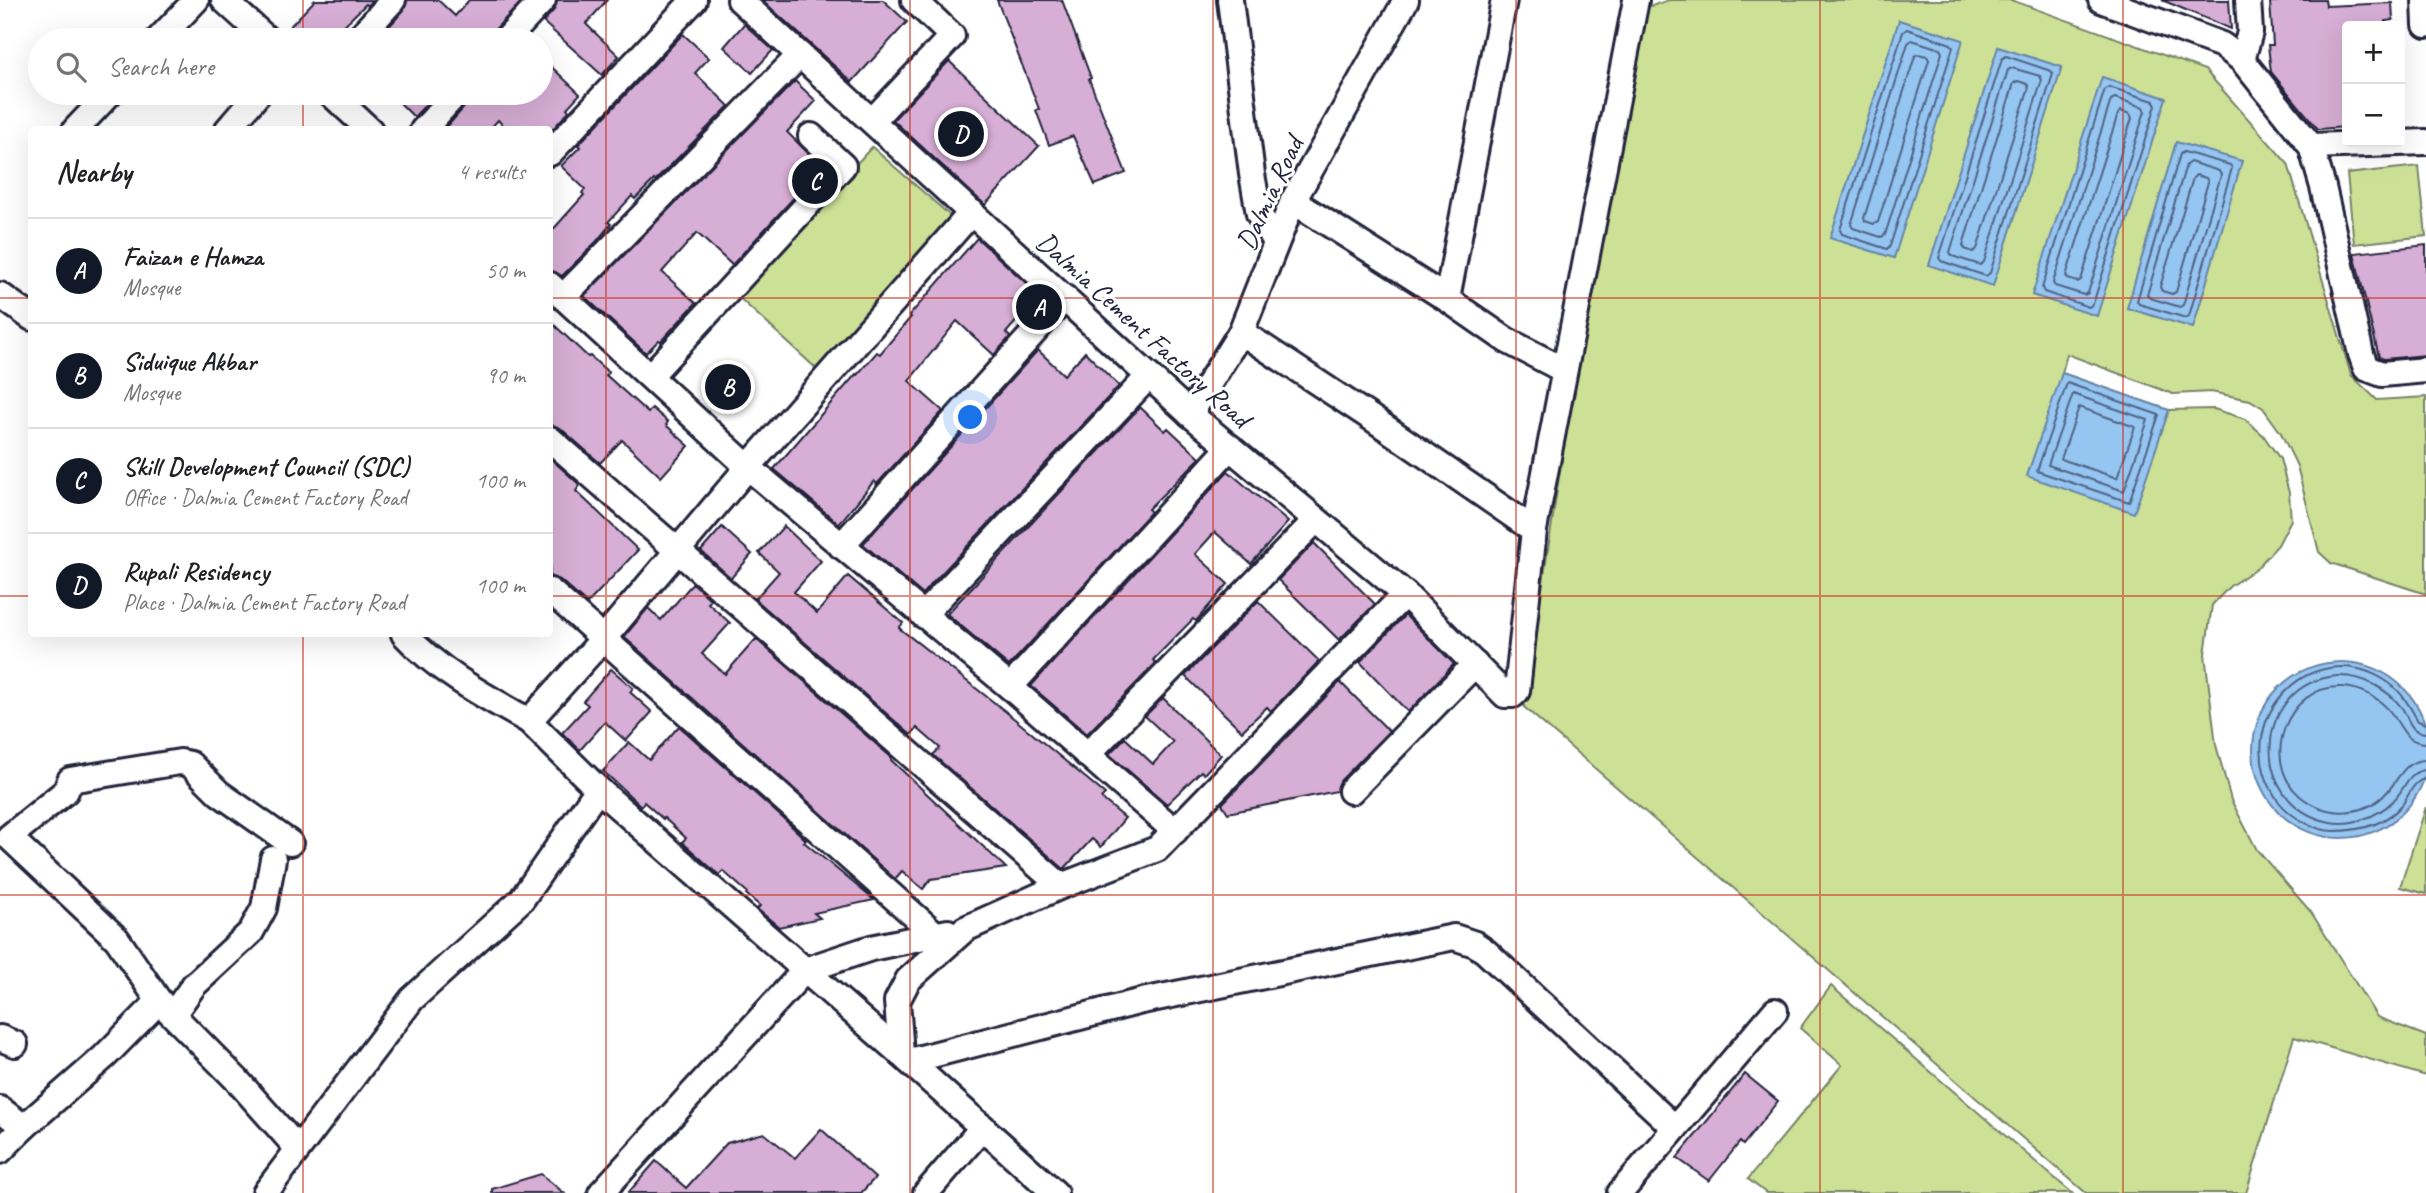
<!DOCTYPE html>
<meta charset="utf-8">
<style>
:root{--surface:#fff;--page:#f2f2f2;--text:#202124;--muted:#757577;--line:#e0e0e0;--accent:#111827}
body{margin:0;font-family:Caveat,sans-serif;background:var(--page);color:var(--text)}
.controls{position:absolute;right:21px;top:21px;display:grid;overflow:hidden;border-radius:7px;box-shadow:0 7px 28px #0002}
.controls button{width:63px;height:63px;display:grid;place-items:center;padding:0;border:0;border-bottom:2px solid var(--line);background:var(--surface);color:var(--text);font:35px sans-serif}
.you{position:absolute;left:971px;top:418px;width:24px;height:24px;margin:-18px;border:5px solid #fff;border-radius:50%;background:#1a73e8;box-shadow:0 0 0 10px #1a73e833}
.badge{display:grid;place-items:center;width:46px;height:46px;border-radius:50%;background:var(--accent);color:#fff;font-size:23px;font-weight:700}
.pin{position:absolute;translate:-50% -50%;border:4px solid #fff;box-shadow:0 2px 7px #0006}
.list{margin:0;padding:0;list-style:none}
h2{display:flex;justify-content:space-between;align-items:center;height:91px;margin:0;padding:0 28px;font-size:30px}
h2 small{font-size:23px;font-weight:400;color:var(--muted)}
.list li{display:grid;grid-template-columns:46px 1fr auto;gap:21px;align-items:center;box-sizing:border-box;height:105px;padding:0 28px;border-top:2px solid var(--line)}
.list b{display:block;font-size:26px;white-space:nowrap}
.list p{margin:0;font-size:23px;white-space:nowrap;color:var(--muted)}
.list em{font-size:23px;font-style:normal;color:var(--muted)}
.icon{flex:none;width:38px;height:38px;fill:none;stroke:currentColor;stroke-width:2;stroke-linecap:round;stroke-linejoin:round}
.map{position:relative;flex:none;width:2426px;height:1193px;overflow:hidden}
.search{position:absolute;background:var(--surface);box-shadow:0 7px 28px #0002;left:28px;top:28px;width:525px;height:77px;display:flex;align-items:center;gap:18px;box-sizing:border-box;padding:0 24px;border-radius:38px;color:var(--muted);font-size:26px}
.panel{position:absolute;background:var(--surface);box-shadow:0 7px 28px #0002;left:28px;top:126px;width:525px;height:511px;border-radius:7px}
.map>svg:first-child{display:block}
.green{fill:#cce196;stroke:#778268;stroke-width:2}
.water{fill:#95c5f1;stroke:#6784a8;stroke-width:2}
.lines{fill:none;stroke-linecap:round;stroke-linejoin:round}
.shore{stroke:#506384;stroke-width:2}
.building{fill:#d7aed5;stroke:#22223b;stroke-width:2}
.minor-casing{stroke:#22223b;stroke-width:30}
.minor{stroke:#fff;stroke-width:24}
.grid{fill:none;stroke:#c8321e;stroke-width:2;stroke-opacity:0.55}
.labels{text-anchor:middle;stroke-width:6;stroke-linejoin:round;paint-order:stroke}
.street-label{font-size:28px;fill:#22223b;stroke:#fff}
</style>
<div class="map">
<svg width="2426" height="1193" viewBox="0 0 2426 1193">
<rect width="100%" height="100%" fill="#fff"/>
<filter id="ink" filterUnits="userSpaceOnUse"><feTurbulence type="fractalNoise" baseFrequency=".0143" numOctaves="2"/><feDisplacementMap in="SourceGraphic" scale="14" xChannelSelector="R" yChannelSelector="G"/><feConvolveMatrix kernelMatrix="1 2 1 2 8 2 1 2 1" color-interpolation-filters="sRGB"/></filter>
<g filter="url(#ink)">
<g class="green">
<polygon points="1669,0 2011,0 2205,70 2288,164 2351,375 2377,400 2426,397 2426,594 2331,563 2319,552 2297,466 2281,433 2263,408 2250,400 2211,392 2173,394 2067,354 2062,373 2169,410 2214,409 2245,419 2263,435 2280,459 2289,493 2291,520 2278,545 2256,569 2230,586 2212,605 2205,654 2216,745 2231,800 2257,850 2311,912 2377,1017 2426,1036 2426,1076 2294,1037 2246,1193 2086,1193 1524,707 1578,352 1648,7"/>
<polygon points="872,147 954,219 820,372 735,294"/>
<polygon points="2419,166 2426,236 2354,244 2347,174"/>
<polygon points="2426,807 2426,894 2400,887"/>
<polygon points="1831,986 2072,1193 1766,1193 1748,1179 1842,1065 1800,1028"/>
</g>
<g class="water">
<polygon points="1899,20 1963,40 1894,258 1830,238"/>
<polygon points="1998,47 2062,67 1993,286 1929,265"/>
<polygon points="2102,77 2166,98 2097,316 2032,295"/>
<polygon points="2176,142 2242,161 2193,328 2127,308"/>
<polygon points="2062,373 2169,410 2134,513 2027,476"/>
<circle cx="2341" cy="750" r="88"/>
</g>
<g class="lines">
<g class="shore">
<polygon points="1907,29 1951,44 1953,47 1890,246 1887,249 1842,234 1840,230 1903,32"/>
<polygon points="1912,40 1940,49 1942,53 1885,235 1881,237 1853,228 1851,225 1908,43"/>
<polygon points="1918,54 1927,56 1929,60 1878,222 1874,224 1865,221 1864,218 1915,56"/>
<polygon points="2006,56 2051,71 2053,74 1990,273 1986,276 1941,261 1939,258 2002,59"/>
<polygon points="2012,68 2040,76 2042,80 1984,262 1980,265 1952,256 1950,252 2008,70"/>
<polygon points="2018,81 2027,84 2029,87 1977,249 1973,252 1965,249 1963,245 2014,83"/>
<polygon points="2109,87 2154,101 2156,105 2093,304 2089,307 2044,292 2042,288 2105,89"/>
<polygon points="2115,98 2143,107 2145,111 2088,293 2084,295 2055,286 2053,283 2111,100"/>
<polygon points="2121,111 2130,114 2132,118 2081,280 2077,282 2068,279 2066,276 2118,114"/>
<polygon points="2184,152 2230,165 2232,168 2189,316 2186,318 2139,304 2137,301 2180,154"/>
<polygon points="2190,162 2219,171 2221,175 2183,305 2180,307 2150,298 2147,295 2186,165"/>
<polygon points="2196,175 2206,178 2208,182 2176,292 2172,294 2162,291 2160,287 2193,178"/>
<polygon points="2067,383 2159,415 2129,502 2037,471"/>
<polygon points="2073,394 2148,420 2124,491 2048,465"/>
<polygon points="2079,407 2135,427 2117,478 2061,459"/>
<path d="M 2426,724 L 2418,721 C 2410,707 2403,693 2389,683 C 2311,629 2223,724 2279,802 C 2291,817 2315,831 2334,831 C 2359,831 2385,825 2402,805 C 2409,796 2413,780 2426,779"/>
<path d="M 2426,733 C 2409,732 2410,720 2402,708 C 2388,689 2362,675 2338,676 C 2253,682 2246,805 2330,822 C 2352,826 2377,817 2393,801 C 2405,790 2407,771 2426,770"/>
<path d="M 2426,743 C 2404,742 2403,728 2392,714 C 2380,698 2362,688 2342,687 C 2287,684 2259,761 2300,796 C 2325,817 2365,818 2387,792 C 2400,778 2404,760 2426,760"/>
</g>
</g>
<g class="building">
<polygon points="315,0 373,0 368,6 366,4 329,40 282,40 282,35"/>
<polygon points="407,0 438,0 455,16 469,0 523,0 485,40 377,40 404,10"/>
<polygon points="557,0 607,0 586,24 619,56 602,75 543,22 554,10"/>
<polygon points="762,0 883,0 907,22 852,82"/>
<polygon points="997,0 1062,0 1091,78 1089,79 1126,173 1095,185 1073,136 1049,145 1036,110 1039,109"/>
<polygon points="2162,0 2229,0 2231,29"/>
<polygon points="2294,0 2325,0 2326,6 2392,3 2393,20 2386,21 2386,26 2347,26 2347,127 2318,129 2271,72 2268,45 2273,45 2270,2"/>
<polygon points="744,24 773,50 752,73 724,47"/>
<polygon points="683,34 709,58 695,73 729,106 655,181 654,180 635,199 632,196 608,222 611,224 597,241 562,276 550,271 550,233 584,195 582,193 585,189 561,166 580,147 578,145"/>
<polygon points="541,57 580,94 567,108 569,111 552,130 507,130 498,120 489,130 444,130 468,103 472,93 541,93"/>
<polygon points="949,61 1039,146 985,205 893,120"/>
<polygon points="795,81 816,101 787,132 822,167 732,265 697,233 662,272 696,303 661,341 659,340 646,353 584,296"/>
<polygon points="390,93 427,93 432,98 414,117"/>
<polygon points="977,238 1039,295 1006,333 1010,337 994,355 957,321 909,381 943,411 877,484 874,481 839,524 774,469 856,374 857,375 877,352 880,354 911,317 909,316"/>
<polygon points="2426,245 2426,355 2384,359 2379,357 2354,253"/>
<polygon points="550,321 588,357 590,356 609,373 606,375 648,413 652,408 668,422 666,425 689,446 661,477 622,440 600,463 560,428 550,425"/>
<polygon points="1038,350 1064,375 1085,352 1119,386 922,594 863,544"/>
<polygon points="1140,407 1165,431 1168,428 1200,458 1148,509 1151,512 1009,666 947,614"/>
<polygon points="550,458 580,485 576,491 638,550 587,604 560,580 550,577"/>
<polygon points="1228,471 1288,522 1251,564 1215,532 1195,554 1228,584 1196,621 1193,619 1153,660 1156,663 1087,734 1031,686"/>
<polygon points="784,526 821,561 794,592 817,613 848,576 903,623 899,628 1005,711 1105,794 1101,798 1125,818 1101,847 1092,839 1064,869 933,755 940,748 917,728 911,735 755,599 779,572 759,553"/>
<polygon points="722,527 752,554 731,578 701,551"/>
<polygon points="1314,543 1375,604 1339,640 1278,580"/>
<polygon points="693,583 711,600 708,603 730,623 702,654 725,674 756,639 891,757 891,760 1006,868 931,879 923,889 902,871 895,879 624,637 648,608 661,620"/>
<polygon points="1258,601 1319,661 1271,711 1267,707 1242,731 1185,676"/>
<polygon points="1405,615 1454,664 1408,712 1360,662"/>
<polygon points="611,669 633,688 630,692 652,712 626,741 605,722 580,750 562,733 588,705 583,701"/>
<polygon points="1340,682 1389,731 1340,781 1337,791 1228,813 1222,804"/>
<polygon points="1163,698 1221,755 1204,774 1201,771 1167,804 1109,754 1125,738 1153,764 1173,742 1145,716"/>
<polygon points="679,726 785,820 806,840 804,842 874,900 814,913 820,918 779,927 757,909 760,906 746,894 747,892 723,871 719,875 682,842 686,838 664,818 663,819 644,802 641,806 603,771 629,742 649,760"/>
<polygon points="1745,1074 1778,1101 1743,1145 1740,1142 1709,1181 1677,1158"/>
<polygon points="821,1129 875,1178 861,1193 628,1193 656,1161 686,1188 727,1143 764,1133 795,1158"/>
<polygon points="541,1174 564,1193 492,1193 492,1189"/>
</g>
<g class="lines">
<defs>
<g id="minor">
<polyline points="224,0 268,40"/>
<polyline points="740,0 1190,414 1405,594 1505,695 1513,695 1517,691 1534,530 1636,0"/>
<polyline points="1230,0 1252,174 1259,214 1276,242"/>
<polyline points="2101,0 2222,45 2242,60 2311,146 2323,187 2361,354 2366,368 2382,374 2426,370"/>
<polyline points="2425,0 2426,25"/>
<polyline points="158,40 196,0"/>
<polyline points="357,40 393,0"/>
<polyline points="506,40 543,0"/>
<polyline points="2242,60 2250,32 2248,0"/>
<polyline points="330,93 370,130"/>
<polyline points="872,121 952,36 914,0"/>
<polyline points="75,130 110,93"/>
<polyline points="227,130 259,93"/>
<polyline points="423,130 457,93"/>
<polyline points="2311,146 2426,142"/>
<polyline points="550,153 694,0"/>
<polyline points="1293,201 1447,299 1506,340 1564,370"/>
<polyline points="550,285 748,467 1010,687 1175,831"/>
<polyline points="0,295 32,318"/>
<polyline points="563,297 800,55"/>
<polyline points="1447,299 1504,0"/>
<polyline points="1241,332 1376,421 1534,530"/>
<polyline points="650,376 843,166 811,136"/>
<polyline points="1190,414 1241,332 1293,201 1406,0"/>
<polyline points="550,439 1061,886"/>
<polyline points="841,546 1065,298"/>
<polyline points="550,591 935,934"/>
<polyline points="923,615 1149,376"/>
<path d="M 404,634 C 439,672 484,696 529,721"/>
<polyline points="1010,687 1230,447"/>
<polyline points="1087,755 1316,520"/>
<polyline points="1351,791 1475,664"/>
<polyline points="290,843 219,793 190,764 180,762 70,780 66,791 9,837 117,939 159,1001 237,1080 298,1149"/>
<polyline points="174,1013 194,985 251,932 264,908 273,859"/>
<polyline points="0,1038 15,1044"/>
<polyline points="901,1054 598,789 529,721 603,639 748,467 972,212"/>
<polyline points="909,1061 1142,1001 1454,937 1475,944 1485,951 1675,1128"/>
<polyline points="0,1109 24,1127 0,1151"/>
<polyline points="24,1127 104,1057 159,1001"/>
<polyline points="265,1193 412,999 522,899 598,789"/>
<polyline points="601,1193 805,970 871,948 948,932"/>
<polyline points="926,1193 983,1127"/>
<polyline points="1055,1193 901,1054 897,1001 908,980 965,929 1061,886 1157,849 1405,594"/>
<polyline points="1620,1193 1775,1011"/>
</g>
</defs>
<use href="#minor" class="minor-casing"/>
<use href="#minor" class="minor"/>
</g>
</g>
<path class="grid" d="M 303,0 L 303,40M 606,0 L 606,1193M 910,0 L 910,1193M 1213,0 L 1213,1193M 1516,0 L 1516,1193M 1820,0 L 1820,1193M 2123,0 L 2123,1193M 303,93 L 303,130M 0,298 L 32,298M 550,298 L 2426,298M 0,596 L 32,596M 550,596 L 2426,596M 303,634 L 303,1193M 0,895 L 2426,895"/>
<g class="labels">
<g class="street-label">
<text transform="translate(1269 193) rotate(-65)" y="10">Dalmia Road</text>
<text transform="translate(1144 329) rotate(42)" y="10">Dalmia Cement Factory Road</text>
</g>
</g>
</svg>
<div class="controls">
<button>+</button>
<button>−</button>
</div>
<div class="you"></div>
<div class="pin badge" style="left:1039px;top:307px">A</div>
<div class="pin badge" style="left:728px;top:387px">B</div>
<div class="pin badge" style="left:815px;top:181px">C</div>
<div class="pin badge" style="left:961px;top:134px">D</div>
<div class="search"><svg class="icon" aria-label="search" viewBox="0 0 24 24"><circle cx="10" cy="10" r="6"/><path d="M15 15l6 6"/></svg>Search here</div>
<section class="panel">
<h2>Nearby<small>4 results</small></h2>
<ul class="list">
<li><span class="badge">A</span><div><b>Faizan e Hamza</b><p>Mosque</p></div><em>50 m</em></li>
<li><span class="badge">B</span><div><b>Siduique Akbar</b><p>Mosque</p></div><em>90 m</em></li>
<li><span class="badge">C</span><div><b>Skill Development Council (SDC)</b><p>Office · Dalmia Cement Factory Road</p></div><em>100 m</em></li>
<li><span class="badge">D</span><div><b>Rupali Residency</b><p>Place · Dalmia Cement Factory Road</p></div><em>100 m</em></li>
</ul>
</section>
</div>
